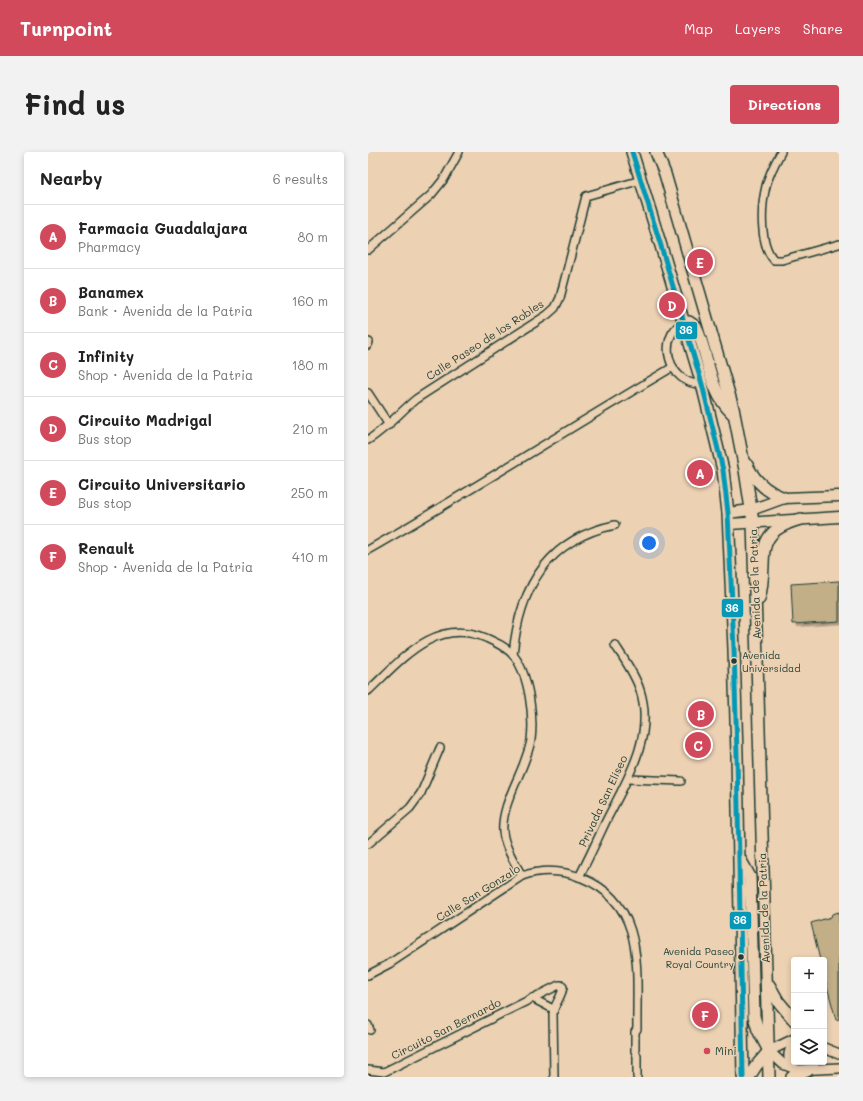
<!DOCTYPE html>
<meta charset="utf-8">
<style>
:root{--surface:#fff;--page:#f2f2f2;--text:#222;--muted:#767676;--line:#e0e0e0;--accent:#d1495b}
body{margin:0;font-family:Mali,sans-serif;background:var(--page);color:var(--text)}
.controls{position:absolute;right:12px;bottom:12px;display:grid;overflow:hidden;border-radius:4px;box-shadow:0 2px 6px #0003}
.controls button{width:36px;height:36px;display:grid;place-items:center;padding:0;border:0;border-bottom:1px solid var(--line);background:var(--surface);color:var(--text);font:20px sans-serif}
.you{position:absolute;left:281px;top:391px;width:14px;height:14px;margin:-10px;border:3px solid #fff;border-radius:50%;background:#1a73e8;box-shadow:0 0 0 6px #1a73e833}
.badge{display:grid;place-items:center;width:26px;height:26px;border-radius:50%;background:var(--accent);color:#fff;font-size:13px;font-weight:700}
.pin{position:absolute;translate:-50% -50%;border:2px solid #fff;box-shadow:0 1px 4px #0006}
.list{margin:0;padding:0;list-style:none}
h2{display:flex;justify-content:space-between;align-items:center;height:52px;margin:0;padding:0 16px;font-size:17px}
h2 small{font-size:13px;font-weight:400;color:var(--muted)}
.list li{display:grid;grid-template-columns:26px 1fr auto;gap:12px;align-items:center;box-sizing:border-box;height:64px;padding:0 16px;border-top:1px solid var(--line)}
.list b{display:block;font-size:15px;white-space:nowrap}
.list p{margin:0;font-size:13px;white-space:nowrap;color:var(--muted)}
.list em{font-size:13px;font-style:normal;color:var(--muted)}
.icon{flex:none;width:22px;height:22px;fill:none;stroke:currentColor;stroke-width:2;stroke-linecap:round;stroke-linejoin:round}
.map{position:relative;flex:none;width:471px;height:925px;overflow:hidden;border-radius:4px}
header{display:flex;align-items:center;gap:24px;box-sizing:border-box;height:56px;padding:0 20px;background:var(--accent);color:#fff}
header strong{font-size:19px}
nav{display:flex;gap:22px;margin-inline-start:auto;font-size:14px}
.intro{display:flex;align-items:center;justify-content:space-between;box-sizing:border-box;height:96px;padding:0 24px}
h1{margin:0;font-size:28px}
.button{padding:10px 18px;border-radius:4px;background:var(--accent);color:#fff;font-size:14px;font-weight:700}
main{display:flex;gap:24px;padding:0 24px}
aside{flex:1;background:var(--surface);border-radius:4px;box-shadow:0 2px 6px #0003}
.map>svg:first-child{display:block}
.building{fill:#c2af88;stroke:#1f3d34;filter:url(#shadow)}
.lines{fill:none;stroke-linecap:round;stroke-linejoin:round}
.minor-casing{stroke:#1f3d34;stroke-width:10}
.tertiary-casing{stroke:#1f3d34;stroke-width:12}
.secondary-casing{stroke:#1f3d34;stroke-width:13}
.primary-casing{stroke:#1f3d34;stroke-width:14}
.minor{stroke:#ecd1b3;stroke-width:7}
.tertiary{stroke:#ecd1b3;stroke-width:9}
.secondary{stroke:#ecd1b3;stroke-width:10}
.primary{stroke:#ecd1b3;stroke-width:11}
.bus-1-casing{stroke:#ecd1b3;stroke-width:8}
.bus-1{stroke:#0599b7;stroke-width:5}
.bus-dot{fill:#1f3d34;stroke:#ecd1b3;stroke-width:1.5}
.poi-dot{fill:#d1495b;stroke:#ecd1b3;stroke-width:1.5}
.labels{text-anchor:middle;stroke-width:3;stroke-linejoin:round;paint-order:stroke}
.bus-label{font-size:10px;fill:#1f3d34;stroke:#ecd1b3;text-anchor:start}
.street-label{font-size:11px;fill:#1f3d34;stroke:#ecd1b3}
.poi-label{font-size:11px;fill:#1f3d34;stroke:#ecd1b3;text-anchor:start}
.line-badge{stroke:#ecd1b3;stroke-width:1.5}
.badge-label{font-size:11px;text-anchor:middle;font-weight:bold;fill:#fff}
</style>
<header>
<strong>Turnpoint</strong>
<nav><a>Map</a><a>Layers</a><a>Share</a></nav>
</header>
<div class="intro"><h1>Find us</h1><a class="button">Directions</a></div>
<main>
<aside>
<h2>Nearby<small>6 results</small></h2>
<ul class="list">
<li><span class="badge">A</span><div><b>Farmacia Guadalajara</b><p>Pharmacy</p></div><em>80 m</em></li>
<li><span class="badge">B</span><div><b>Banamex</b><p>Bank · Avenida de la Patria</p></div><em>160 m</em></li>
<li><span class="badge">C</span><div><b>Infinity</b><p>Shop · Avenida de la Patria</p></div><em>180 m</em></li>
<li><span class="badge">D</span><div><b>Circuito Madrigal</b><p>Bus stop</p></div><em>210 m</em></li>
<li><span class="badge">E</span><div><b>Circuito Universitario</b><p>Bus stop</p></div><em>250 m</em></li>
<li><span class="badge">F</span><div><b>Renault</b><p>Shop · Avenida de la Patria</p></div><em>410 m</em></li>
</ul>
</aside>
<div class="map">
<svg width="471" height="925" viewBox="0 0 471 925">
<defs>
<filter id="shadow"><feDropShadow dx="4.5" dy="2.5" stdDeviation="0" flood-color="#0004"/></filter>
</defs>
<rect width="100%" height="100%" fill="#ecd1b3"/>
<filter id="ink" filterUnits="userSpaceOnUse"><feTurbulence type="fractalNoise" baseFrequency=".025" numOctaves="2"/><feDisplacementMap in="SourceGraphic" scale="8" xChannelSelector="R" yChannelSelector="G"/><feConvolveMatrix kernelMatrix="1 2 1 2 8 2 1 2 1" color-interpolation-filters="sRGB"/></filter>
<g filter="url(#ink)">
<g class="building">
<polygon points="471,429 471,469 425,472 423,432"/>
<polygon points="471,760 471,867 468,868 456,823 456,808 452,808 443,771 463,765 464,762"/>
</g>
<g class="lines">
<defs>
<g id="minor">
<path d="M 413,0 C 407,11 401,22 398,34 C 393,55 391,92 406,108 L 414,108 L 471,92"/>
<polyline points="0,98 63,43 76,27 91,0"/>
<path d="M 316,170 C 287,185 301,234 334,232"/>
<polyline points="0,193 1,190"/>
<polyline points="0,241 21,273"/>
<path d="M 0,288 C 18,277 31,261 48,247 L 179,163 L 187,156 L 192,146 L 218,44 L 273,28"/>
<path d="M 0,398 C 103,339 203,275 305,215"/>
<path d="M 145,503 C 151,438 178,387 247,373"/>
<path d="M 0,539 C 33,508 68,464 118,486 C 127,490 139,495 146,504 C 161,523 166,564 163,588 C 162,595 159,602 157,608 C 149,631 133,656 135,680 C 137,696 147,711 154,724"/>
<polyline points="260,627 313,629"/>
<polyline points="0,692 42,656 53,641 72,596"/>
<path d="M 211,725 C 221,706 230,686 239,667 C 259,628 287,584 272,538 C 267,522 256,507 247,493"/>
<path d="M 0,823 L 21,812 L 154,724 C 174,717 194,718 214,726 C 279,752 268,819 269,877 L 267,880 L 267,899 L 269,904 L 269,925"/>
<polyline points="164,846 185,857"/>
<polyline points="0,873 2,878"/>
<path d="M 0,918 L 16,920 L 191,833 L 193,833 L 195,835 C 194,845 186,852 185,862 L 186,925"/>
</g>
<g id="tertiary">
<polyline points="426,887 401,899 415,912 430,918 471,916"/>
<path d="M 426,892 C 419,900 419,910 427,917"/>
<polyline points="456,896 471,902"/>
</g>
<g id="secondary">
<polyline points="360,361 383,358 416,346 471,344"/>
<polyline points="361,372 471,365"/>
</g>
<g id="primary">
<polyline points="264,0 293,94 334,232 355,318 360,361 366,497 369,603 375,925"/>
<polyline points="288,0 297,22 365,256 377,318 385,370 401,925"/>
<path d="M 316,170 L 321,170 L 328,175 C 341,203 340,238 364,261"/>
<path d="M 379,313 C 387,330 399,340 416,346"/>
<path d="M 391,447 C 402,408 380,381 433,367"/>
<polyline points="372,707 382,725 386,864 390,878 400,897"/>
<polyline points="401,833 410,849 426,868"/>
<polyline points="381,925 388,914 401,899"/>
<polyline points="424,925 439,919"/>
</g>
</defs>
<use href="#minor" class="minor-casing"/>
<use href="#tertiary" class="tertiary-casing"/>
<use href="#secondary" class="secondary-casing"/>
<use href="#primary" class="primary-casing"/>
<use href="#minor" class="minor"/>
<use href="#tertiary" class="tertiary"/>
<use href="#secondary" class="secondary"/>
<use href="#primary" class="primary"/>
<defs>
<polyline id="bus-1" points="264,0 293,94 334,232 355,318 360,361 366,497 369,603 375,925"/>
</defs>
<use href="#bus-1" class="bus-1-casing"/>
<use href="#bus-1" class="bus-1"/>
</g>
</g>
<g class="bus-dot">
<circle cx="366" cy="509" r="3.5"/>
<circle cx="373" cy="805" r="3.5"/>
</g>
<circle class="poi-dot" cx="339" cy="899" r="4"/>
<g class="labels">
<g class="bus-label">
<text x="374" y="507">Avenida<tspan x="374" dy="13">Universidad</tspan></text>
<text x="366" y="803" text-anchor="end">Avenida Paseo<tspan x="366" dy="13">Royal Country</tspan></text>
</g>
<g class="street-label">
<text transform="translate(117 188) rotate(-33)" y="4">Calle Paseo de los Robles</text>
<text transform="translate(387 432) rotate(-92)" y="4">Avenida de la Patria</text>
<text transform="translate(235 649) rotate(-65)" y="4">Privada San Elíseo</text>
<text transform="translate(110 741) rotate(-32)" y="4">Calle San Gonzalo</text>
<text transform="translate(396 756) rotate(-92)" y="4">Avenida de la Patria</text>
<text transform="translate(78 877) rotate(-27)" y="4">Circuito San Bernardo</text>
</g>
<g class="poi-label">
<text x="347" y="903">Mini</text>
</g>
</g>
<g class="line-badge">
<rect x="307" y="169" width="23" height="19" rx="4" fill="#0599b7"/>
<rect x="353" y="446" width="23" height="20" rx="4" fill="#0599b7"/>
<rect x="361" y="759" width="23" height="19" rx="4" fill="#0599b7"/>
</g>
<g class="badge-label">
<text x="318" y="182">36</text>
<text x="364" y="460">36</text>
<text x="372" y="772">36</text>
</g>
</svg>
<div class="controls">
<button>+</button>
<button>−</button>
<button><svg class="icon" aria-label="layers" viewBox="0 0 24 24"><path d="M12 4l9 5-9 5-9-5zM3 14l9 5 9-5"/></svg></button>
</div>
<div class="you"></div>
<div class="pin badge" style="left:332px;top:321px">A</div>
<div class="pin badge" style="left:333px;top:562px">B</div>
<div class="pin badge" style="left:330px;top:593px">C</div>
<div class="pin badge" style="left:304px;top:153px">D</div>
<div class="pin badge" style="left:332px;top:110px">E</div>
<div class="pin badge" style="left:337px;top:863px">F</div>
</div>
</main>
